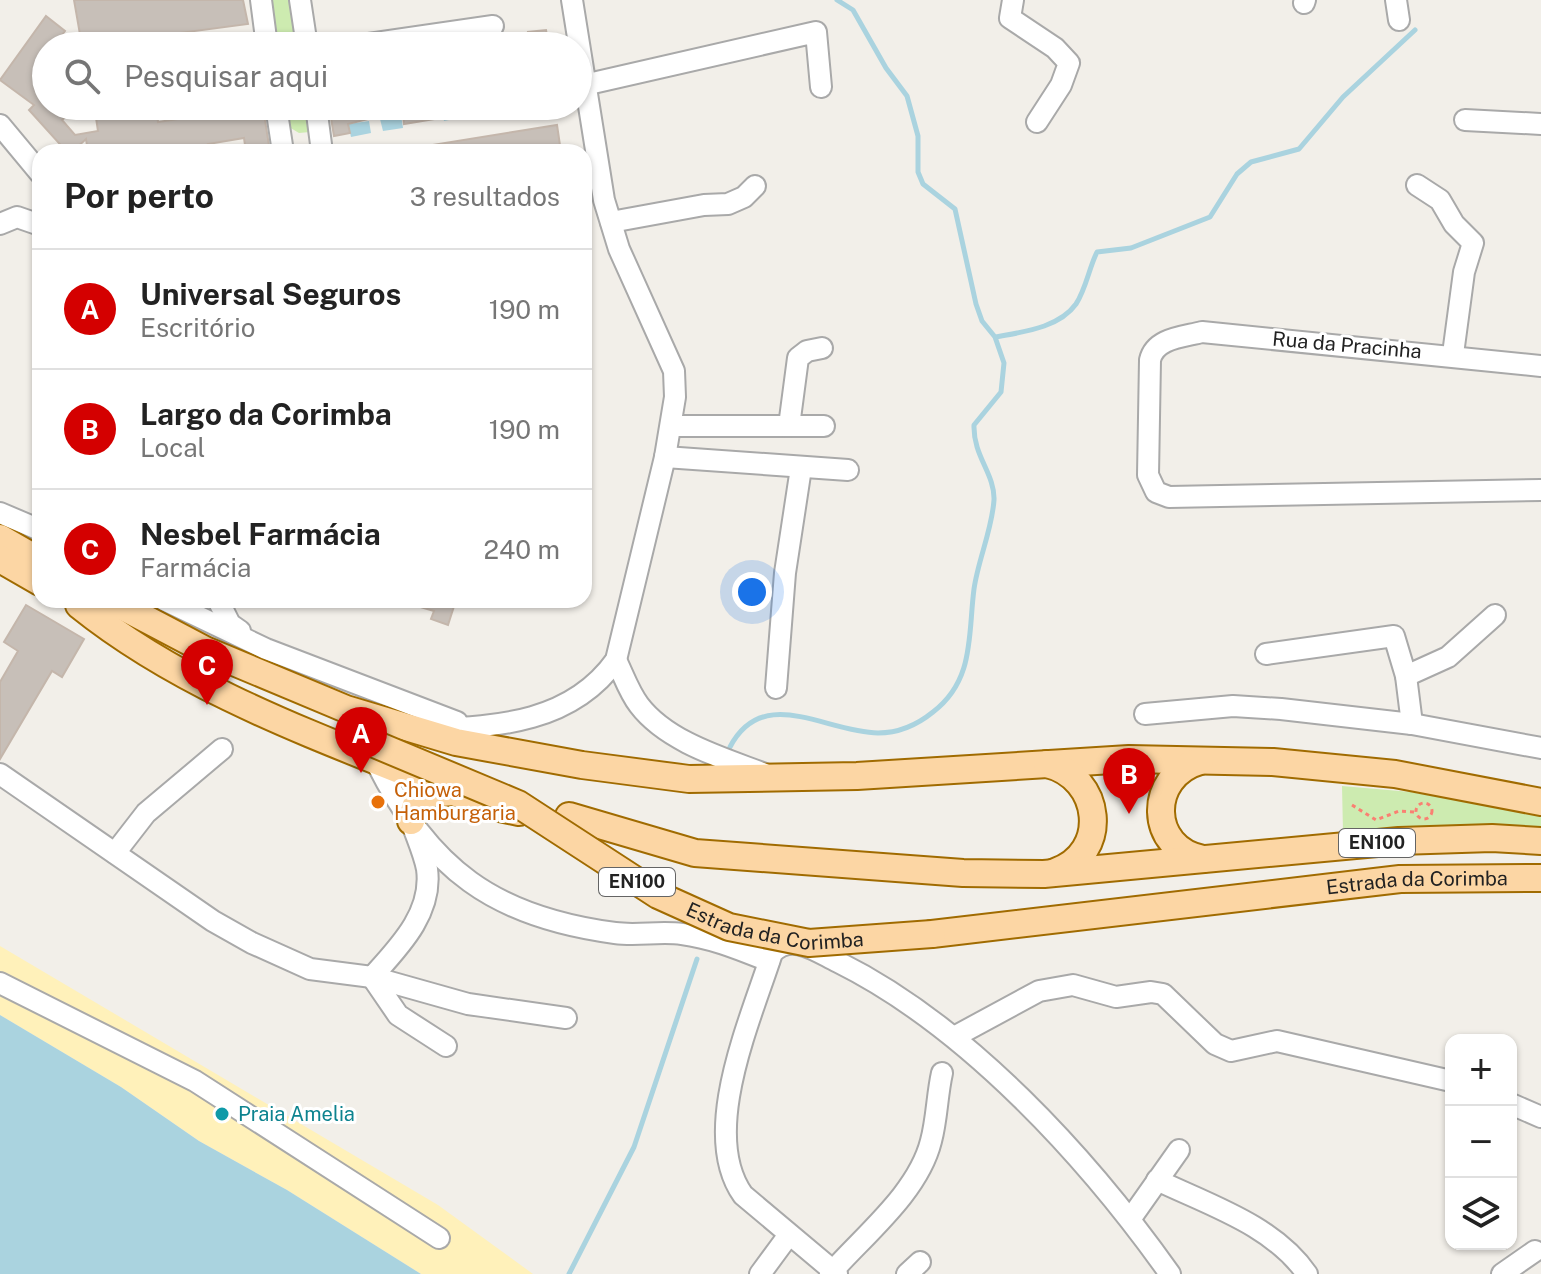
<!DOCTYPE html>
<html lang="pt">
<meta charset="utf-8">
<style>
:root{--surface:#fff;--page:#f2f2f2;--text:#222;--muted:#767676;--line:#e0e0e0;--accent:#d40000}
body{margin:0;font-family:"Public Sans",sans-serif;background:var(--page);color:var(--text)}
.controls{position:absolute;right:24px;bottom:24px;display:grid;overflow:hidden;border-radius:16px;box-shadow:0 2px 6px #0004}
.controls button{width:72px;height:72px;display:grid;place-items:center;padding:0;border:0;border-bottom:2px solid var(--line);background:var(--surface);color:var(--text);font:40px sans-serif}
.you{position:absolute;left:752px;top:592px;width:28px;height:28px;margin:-20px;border:6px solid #fff;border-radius:50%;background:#1a73e8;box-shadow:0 0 0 12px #1a73e833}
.badge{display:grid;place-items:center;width:52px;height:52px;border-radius:50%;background:var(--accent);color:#fff;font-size:26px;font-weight:700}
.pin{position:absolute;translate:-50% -66px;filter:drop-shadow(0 2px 4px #0008)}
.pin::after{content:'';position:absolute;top:42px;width:28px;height:24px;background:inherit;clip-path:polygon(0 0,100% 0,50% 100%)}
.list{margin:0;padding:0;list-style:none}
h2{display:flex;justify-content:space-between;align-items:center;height:104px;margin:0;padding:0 32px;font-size:34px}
h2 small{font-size:26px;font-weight:400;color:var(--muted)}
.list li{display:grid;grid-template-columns:52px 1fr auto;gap:24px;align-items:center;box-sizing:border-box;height:120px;padding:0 32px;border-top:2px solid var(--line)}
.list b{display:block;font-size:30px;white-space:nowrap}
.list p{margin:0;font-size:26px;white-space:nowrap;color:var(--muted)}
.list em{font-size:26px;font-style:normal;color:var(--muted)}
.icon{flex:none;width:44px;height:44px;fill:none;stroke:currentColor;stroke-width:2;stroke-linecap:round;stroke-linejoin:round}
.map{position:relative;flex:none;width:1541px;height:1274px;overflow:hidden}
.search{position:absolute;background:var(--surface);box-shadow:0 2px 6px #0004;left:32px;top:32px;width:560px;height:88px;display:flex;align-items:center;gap:20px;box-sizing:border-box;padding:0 28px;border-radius:44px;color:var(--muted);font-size:30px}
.panel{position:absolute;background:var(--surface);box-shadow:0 2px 6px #0004;left:32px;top:144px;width:560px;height:464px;border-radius:24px}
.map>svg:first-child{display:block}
.grass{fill:#cdebb0}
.sand{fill:#fff1ba}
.water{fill:#aad3df}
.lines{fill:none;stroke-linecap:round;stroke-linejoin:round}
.stream{stroke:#aad3df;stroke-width:5}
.building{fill:#c7bfb8;stroke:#c4b6ab;stroke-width:2}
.minor-casing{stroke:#a9a9a9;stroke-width:24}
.major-casing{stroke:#a06b00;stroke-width:30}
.path{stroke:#fa8072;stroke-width:3;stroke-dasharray:4 4;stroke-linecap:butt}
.minor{stroke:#fff;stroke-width:20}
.major{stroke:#fcd6a4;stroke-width:26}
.major-bridge-casing{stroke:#a06b00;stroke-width:30;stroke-linecap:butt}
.major-bridge{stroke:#fcd6a4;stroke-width:26}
.food-dot{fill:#e8710a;stroke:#fff;stroke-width:3}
.culture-dot{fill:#0f9aa8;stroke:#fff;stroke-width:3}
.labels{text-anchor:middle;stroke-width:6;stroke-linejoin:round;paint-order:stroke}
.shield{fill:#fff;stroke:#646464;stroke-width:2}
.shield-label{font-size:18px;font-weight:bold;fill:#222}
.street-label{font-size:20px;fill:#222;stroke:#fff}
.food-label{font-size:20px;fill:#c56008;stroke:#fff;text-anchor:start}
.culture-label{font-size:20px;fill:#0d838f;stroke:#fff;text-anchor:start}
</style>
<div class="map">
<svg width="1541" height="1274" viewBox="0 0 1541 1274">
<rect width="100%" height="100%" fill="#f2efe9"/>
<g class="grass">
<polygon points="270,0 290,0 296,46 277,46"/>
<polygon points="286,106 306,106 310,132 299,133 289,127"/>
<polygon points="1342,786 1411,792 1541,816 1541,832 1413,829 1343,832"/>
</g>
<polygon class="sand" points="0,946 438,1205 533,1274 421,1274 287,1190 199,1141 121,1087 0,1015"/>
<g class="water">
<polygon points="462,106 464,117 444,121 441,109"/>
<polygon points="401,115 403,128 383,131 380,119"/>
<polygon points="369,121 371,133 351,137 348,124"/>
<polygon points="0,1015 121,1087 199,1141 287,1190 421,1274 0,1274"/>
</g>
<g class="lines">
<g class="stream">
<path d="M 996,337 C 1022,332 1059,328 1076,304 C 1086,289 1089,268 1097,252 L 1131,248 L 1210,217 L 1237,174 L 1251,162 L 1299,149 L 1343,97 L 1415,30"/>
<path d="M 730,747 C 763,684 825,732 878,733 C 899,733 917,725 933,712 C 975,680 968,634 974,589 C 978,560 992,530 994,500 C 995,474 973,456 974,425 L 1001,392 L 1004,363 L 995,337 L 982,321 L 976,304 L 955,209 L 923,184 L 918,172 L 918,136 L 907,96 L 886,68 L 853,10 L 837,0"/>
<polyline points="569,1274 634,1147 697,959"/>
</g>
</g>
<g class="building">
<polygon points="74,0 243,0 248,24 82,46"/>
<polygon points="46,16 65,31 54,46 46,46 46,57 38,69 45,74 46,106 78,106 62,120 75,135 98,131 95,111 127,106 156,106 158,122 191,117 190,106 263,107 270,152 246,152 244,138 208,144 210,152 88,152 86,139 72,152 67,152 29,110 34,105 0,80"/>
<polygon points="546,30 549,46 530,46 528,32"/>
<polygon points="329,106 439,106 441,118 404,124 403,114 372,118 348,124 350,133 334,136"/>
<polygon points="557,125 561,152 432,152 432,145"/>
<polygon points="408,600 456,600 448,625 431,619 434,611 407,603"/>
<polygon points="26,605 84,639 62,677 52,671 0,759 0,682 18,651 4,642"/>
</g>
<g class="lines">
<defs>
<g id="minor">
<polyline points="261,0 267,46"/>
<polyline points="300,0 307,46"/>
<polyline points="1013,0 1010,18 1055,48 1069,63 1061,85 1037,122"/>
<polyline points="1396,0 1399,20"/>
<polyline points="1304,3 1305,0"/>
<polyline points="355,46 493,26"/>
<polyline points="584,85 816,32 821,87"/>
<polyline points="276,106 283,152"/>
<polyline points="316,106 322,152"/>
<polyline points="1465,120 1541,124"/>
<polyline points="0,125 40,173"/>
<polyline points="1417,185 1440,200 1454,224 1473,243 1464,272 1453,354"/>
<polyline points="611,222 704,205 728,204 744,197 755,186"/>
<polyline points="0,224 17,217 40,225"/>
<path d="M 1541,366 L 1202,332 C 1183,337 1155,338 1150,360 L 1148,475 L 1156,492 L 1169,497 L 1541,490"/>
<polyline points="671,426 824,426"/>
<polyline points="789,426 798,358 807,351 822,348"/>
<polyline points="665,457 848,470"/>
<polyline points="0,513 40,530"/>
<polyline points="164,600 266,649 457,722"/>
<polyline points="218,600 230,624 240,631"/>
<polyline points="1266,654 1394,636 1406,676 1412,724"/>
<path d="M 616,660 C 623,674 629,692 639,705 C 667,742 723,758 765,774"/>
<polyline points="1406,676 1448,657 1495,615"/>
<polyline points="776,688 785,573 801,468"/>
<polyline points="1145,714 1233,706 1281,709 1412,724 1541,748"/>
<path d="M 429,729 C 499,727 572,722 616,660 L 665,457 L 675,397 L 674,371 L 619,249 L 604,200 L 572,0"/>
<path d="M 376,762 C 430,869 493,917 615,933 C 637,936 660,931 682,934 C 713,938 741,950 769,961"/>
<path d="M 0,774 L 213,921 L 252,943 L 310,969 L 372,977 C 399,947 433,913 427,869 C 424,853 416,836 411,821"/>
<polyline points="115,853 146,813 222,749"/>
<polyline points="372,977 468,1004 566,1018"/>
<polyline points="372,977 398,1015 446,1046"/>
<polyline points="0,983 195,1081 439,1238"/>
<polyline points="954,1037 1039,991 1073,985 1116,997 1151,992 1163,994 1215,1044 1231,1051 1277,1041 1451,1081"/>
<polyline points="1511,1104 1541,1117"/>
<path d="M 1157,1180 C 1209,1205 1273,1225 1307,1274"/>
<polyline points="1131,1218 1179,1150"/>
<polyline points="760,1274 788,1236"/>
<path d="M 830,1274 C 864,1235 918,1193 931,1141 C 937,1119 937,1095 942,1073"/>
<path d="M 837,1274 L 743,1195 C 699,1133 751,1019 772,953 C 792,932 817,952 838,962 C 967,1026 1087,1157 1170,1274"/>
<polyline points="907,1274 920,1262"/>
<polyline points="1502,1274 1535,1251"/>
</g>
<g id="major">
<polyline points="0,538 40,561"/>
<polyline points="0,559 40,582"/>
<polyline points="110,600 205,650 346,709 456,742 582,765 689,779 857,776 1129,759 1273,762 1395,774 1541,802"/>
<path d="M 79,605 C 197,700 347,746 485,805 L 519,812"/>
<path d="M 1200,761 C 1147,776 1148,849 1203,859"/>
<path d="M 1047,764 C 1102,777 1111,853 1055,872"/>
<polyline points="569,816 695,853 963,873 1044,874 1399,841 1492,838 1541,841"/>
<polyline points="411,821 416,805 426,794 454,792"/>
<path id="s1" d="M 932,934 L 1400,879 L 1541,878"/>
</g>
</defs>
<use href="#minor" class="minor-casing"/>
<use href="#major" class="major-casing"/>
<g class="path">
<circle cx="1424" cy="811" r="8"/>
<polyline points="1352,805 1376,820 1399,811 1416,812"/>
</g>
<use href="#minor" class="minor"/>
<use href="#major" class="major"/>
<defs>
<g id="major-bridge">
<path id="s2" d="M 365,740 L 518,804 L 658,895 L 729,927 L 809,943 L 932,934"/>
</g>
</defs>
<use href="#major-bridge" class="major-bridge-casing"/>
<use href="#major-bridge" class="major-bridge"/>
</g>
<circle class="food-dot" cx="378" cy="802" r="8"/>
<circle class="culture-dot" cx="222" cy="1114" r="8"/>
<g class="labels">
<g class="shield">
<rect x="1339" y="829" width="76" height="28" rx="6"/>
<rect x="599" y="868" width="76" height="28" rx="6"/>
</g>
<g class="shield-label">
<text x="1377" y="849">EN100</text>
<text x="637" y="888">EN100</text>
</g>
<g class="street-label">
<text transform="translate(1347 345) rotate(5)" y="7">Rua da Pracinha</text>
<text dy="7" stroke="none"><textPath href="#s1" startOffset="488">Estrada da Corimba</textPath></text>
<text dy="7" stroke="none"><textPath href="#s2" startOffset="456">Estrada da Corimba</textPath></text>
</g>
<g class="food-label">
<text x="394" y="797">Chiowa<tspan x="394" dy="23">Hamburgaria</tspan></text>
</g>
<g class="culture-label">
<text x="238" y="1121">Praia Amelia</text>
</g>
</g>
</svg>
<div class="controls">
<button>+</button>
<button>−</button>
<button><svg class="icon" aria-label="layers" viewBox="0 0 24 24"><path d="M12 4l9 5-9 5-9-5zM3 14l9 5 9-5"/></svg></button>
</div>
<div class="you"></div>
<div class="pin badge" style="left:361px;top:773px">A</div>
<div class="pin badge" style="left:1129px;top:814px">B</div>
<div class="pin badge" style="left:207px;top:705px">C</div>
<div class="search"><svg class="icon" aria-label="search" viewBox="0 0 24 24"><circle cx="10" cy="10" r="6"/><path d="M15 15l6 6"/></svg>Pesquisar aqui</div>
<section class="panel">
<h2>Por perto<small>3 resultados</small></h2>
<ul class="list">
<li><span class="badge">A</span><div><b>Universal Seguros</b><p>Escritório</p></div><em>190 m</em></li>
<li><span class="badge">B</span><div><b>Largo da Corimba</b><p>Local</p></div><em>190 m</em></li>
<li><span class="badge">C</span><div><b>Nesbel Farmácia</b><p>Farmácia</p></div><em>240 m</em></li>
</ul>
</section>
</div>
